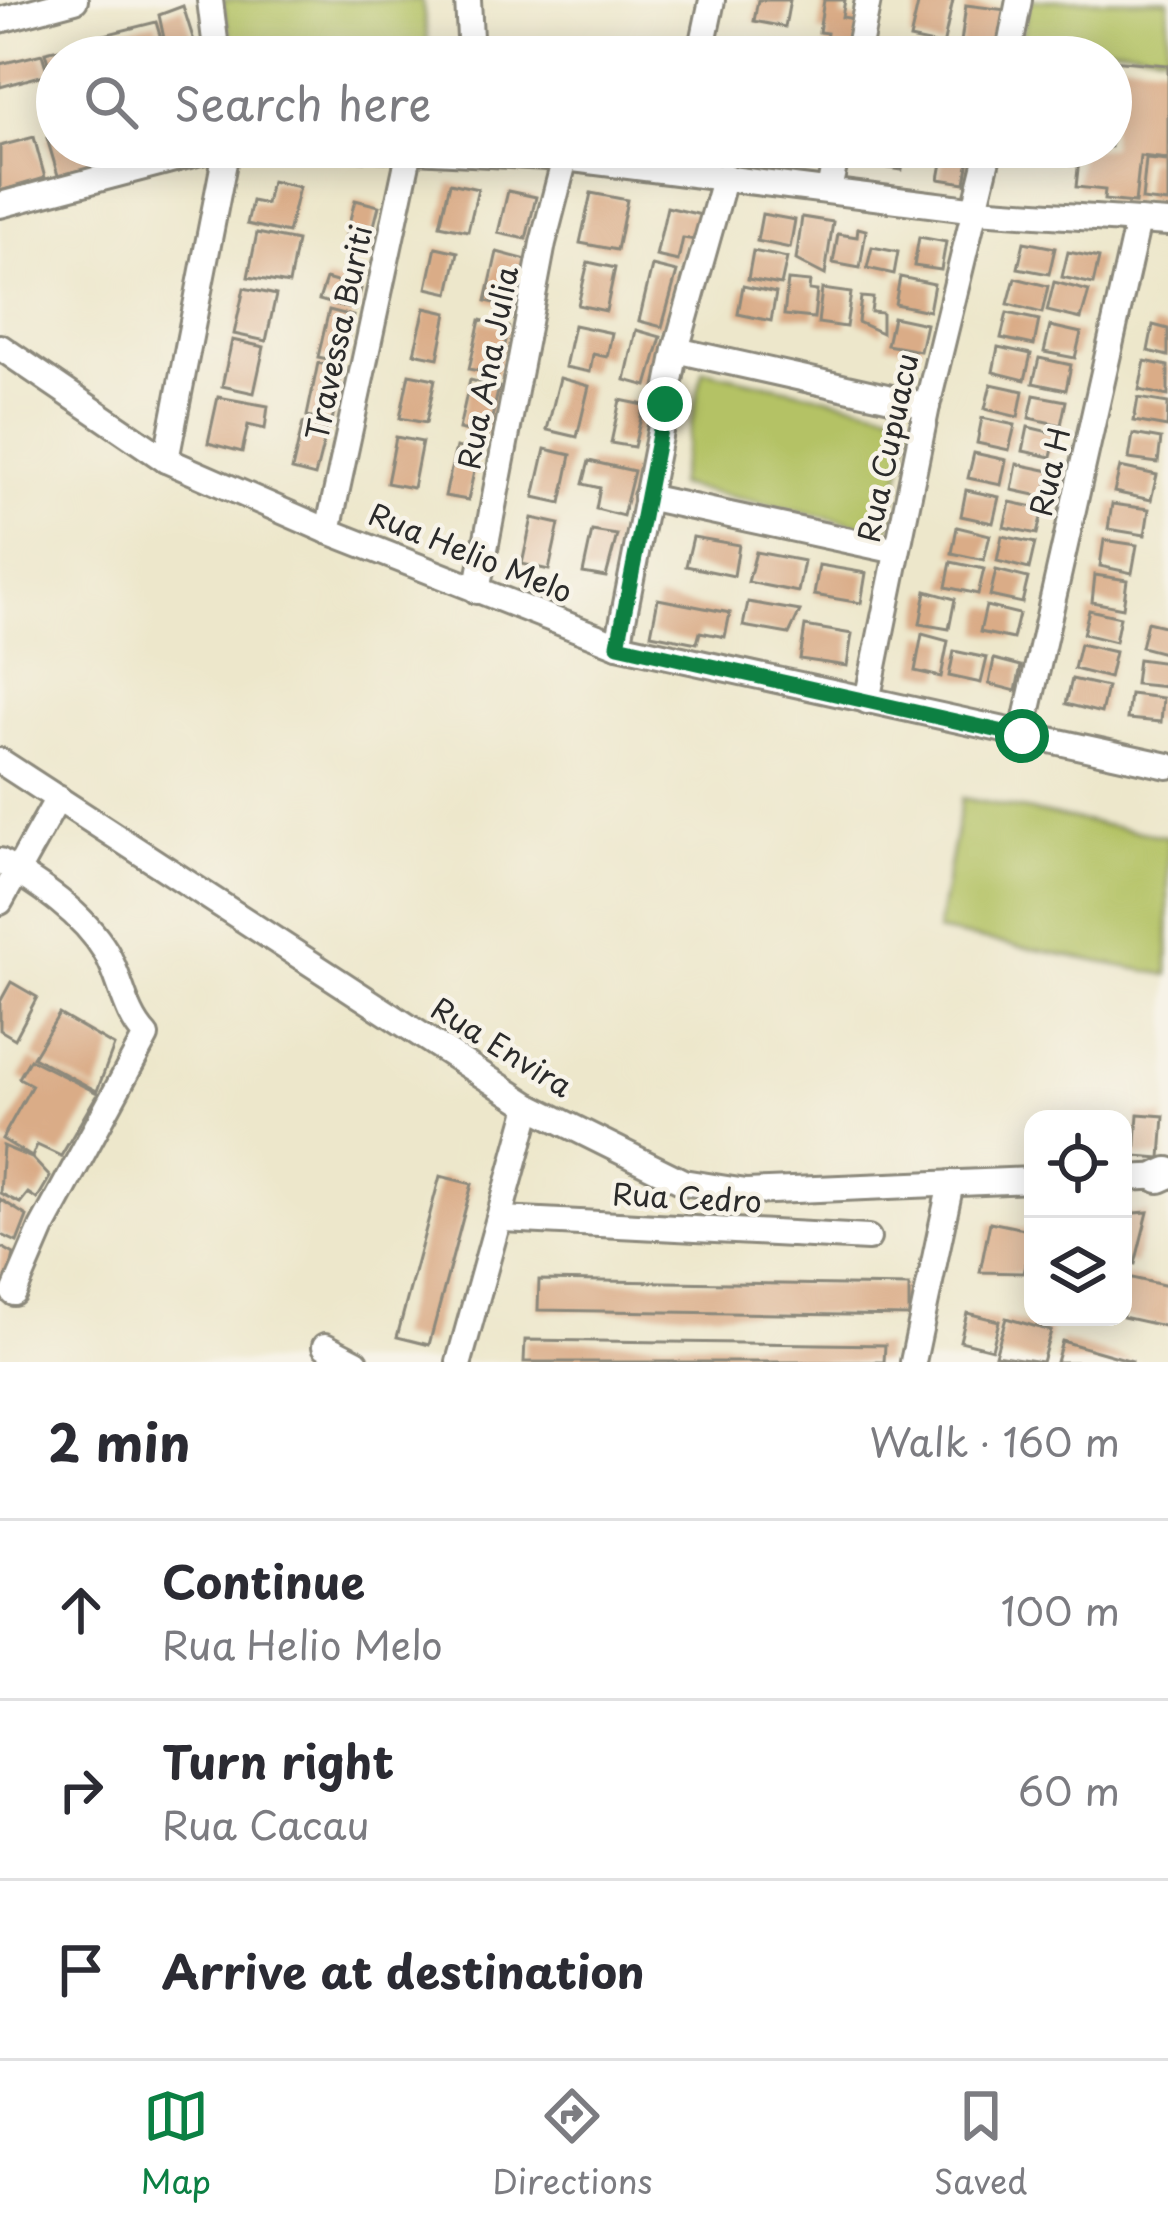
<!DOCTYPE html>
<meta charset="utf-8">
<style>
:root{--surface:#fff;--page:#f2f2f3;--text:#2b2b33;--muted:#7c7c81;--line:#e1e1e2;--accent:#0b8043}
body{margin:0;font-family:"Playpen Sans",sans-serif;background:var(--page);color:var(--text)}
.controls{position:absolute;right:36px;bottom:36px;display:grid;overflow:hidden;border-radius:24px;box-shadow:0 6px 30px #0003}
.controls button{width:108px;height:108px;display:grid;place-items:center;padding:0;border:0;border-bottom:3px solid var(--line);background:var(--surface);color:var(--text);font:60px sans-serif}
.stop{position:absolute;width:36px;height:36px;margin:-27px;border:9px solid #0b8043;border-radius:50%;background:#fff}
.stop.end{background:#0b8043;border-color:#fff;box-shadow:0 3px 12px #0008}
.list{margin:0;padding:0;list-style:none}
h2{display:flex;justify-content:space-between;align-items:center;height:156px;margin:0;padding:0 48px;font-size:51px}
h2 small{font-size:39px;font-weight:400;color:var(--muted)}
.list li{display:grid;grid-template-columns:78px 1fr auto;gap:36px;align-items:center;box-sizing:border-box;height:180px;padding:0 48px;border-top:3px solid var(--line)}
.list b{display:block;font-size:45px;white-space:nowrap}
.list p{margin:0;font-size:39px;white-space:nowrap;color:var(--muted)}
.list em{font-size:39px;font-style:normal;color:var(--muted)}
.icon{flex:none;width:66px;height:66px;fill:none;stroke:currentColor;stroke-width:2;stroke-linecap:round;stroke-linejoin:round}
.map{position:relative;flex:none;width:1168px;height:1362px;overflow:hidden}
.search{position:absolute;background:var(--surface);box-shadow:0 6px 30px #0003;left:36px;right:36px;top:36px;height:132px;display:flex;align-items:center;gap:30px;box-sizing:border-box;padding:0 42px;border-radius:66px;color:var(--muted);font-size:45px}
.sheet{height:696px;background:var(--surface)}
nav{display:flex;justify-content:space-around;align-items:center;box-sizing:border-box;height:168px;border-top:3px solid var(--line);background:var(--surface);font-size:33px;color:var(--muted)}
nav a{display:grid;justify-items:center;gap:6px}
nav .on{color:var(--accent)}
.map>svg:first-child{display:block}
.green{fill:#b4c265;stroke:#707648;stroke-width:3}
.building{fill:#daac87}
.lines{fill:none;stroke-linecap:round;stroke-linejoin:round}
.minor-casing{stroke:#8c897b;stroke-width:30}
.tertiary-casing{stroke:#8c897b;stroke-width:36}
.minor{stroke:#fff;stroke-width:24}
.tertiary{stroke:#fff;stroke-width:30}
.route{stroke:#0b8043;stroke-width:15}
.labels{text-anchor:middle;stroke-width:9;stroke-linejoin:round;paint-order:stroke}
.street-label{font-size:30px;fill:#2b2b2b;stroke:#f7f3e8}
</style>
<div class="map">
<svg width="1168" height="1362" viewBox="0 0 1168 1362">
<rect width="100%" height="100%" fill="#f7f3e8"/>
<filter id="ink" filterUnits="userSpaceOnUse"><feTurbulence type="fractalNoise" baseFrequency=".00833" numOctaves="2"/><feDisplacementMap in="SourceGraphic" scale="24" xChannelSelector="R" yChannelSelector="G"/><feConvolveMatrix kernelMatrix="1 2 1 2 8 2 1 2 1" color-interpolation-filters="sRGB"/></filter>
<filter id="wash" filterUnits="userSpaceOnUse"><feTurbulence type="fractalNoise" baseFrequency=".004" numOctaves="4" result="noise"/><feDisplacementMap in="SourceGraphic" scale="48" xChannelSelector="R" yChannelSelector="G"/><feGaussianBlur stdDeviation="2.7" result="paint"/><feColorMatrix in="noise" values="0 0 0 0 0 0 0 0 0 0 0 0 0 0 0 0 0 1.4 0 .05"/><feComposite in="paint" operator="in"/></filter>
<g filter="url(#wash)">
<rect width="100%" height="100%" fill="#ede7cb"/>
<g class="green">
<polygon points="222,0 422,0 430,57 235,57"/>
<polygon points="1030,0 1168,0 1168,53 1021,38"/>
<polygon points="703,370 913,416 888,531 677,485"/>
<polygon points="962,798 1168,837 1168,975 937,931"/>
</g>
<g id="blocks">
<g class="building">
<polygon points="758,0 790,0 785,27 754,21"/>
<polygon points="824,0 845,0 842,17 861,20 856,52 825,47 827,33 819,32"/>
<polygon points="919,0 953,0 943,46 910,39"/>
<polygon points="966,5 1006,10 1000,56 960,50"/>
<polygon points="183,6 199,57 168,57 159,15"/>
<polygon points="156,22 162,42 109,57 104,35"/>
<polygon points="98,40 103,57 57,57 57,73 51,74 45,52"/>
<polygon points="751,42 783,48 781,57 748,57"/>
<polygon points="42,54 48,74 0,87 0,64"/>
<polygon points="1111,60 1168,65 1168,159 1140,156 1135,203 1104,200 1105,190 1076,187 1080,150 1111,147"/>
<polygon points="57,135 57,147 162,148 59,179 47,138"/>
<polygon points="34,137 45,178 0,191 0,146"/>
<polygon points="791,147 820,147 817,164 789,158"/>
<polygon points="879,147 906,147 902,170 876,166"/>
<polygon points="945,147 971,147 965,183 939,179"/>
<polygon points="1146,159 1168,161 1168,203 1142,200"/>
<polygon points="271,181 299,187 288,233 247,224 252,201 266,204"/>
<polygon points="450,183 478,189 468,231 440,225"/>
<polygon points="508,191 536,197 526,239 498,233"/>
<polygon points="591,193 627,200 617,250 580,243"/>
<polygon points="355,200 379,206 367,253 343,247"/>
<polygon points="667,207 701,215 696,240 683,238 678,261 656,256"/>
<polygon points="762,214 795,220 790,248 757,241"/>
<polygon points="802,217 833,222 825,275 796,260"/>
<polygon points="858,228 866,230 860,268 833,263 838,234 857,237"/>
<polygon points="257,233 297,241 289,284 248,277"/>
<polygon points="919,237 946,242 941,270 914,266"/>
<polygon points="1024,242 1055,248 1049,274 1018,268"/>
<polygon points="436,247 458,252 449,293 427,288"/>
<polygon points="872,247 898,252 894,274 867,268"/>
<polygon points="753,251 787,258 781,285 748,279"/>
<polygon points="497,252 527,260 515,308 486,301"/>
<polygon points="1068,252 1099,258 1093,284 1062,277"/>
<polygon points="588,262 615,268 606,311 578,305"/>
<polygon points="652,266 677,272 662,327 639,321"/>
<polygon points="900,277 934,284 929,311 895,304"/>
<polygon points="1015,278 1048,286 1042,313 1008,304"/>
<polygon points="326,279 361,289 355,310 319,300"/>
<polygon points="788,280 810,282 809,290 817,291 814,318 784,315"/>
<polygon points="1054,282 1089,291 1081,319 1047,311"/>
<polygon points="743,286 776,293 771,321 738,314"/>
<polygon points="244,288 276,295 266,341 234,334"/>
<polygon points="822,289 851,293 846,327 818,323"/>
<polygon points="861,297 873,298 871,312 882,313 882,333 858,322"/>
<polygon points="425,308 447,313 438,358 414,353"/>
<polygon points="329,310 353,316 342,362 318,357"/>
<polygon points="1007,313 1039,320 1034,345 1001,338"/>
<polygon points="893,317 926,324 920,351 887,345"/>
<polygon points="480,320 509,327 498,375 469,369"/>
<polygon points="574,325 612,333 607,357 593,354 590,372 565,367"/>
<polygon points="1153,325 1168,329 1168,356 1148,351"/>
<polygon points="1050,326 1081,333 1075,358 1044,352"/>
<polygon points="636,330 661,337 647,386 625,380"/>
<polygon points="232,340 264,347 254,393 222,386"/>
<polygon points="998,347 1031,354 1025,380 993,372"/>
<polygon points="1039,358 1071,365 1066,390 1033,383"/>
<polygon points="1145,361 1168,366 1168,396 1139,390"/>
<polygon points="318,363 342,369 332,421 307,416"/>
<polygon points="409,374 435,379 426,423 400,418"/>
<polygon points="560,378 589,386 577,437 547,430"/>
<polygon points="470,380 499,387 488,435 459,429"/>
<polygon points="991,384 1023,391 1018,417 985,409"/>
<polygon points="1034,395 1066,401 1061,425 1029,418"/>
<polygon points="218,397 268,406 265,429 248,425 242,452 208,443"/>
<polygon points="1138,398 1168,403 1167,427 1134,421"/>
<polygon points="620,400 644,405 634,447 611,443"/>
<polygon points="982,418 1015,425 1009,450 977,443"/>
<polygon points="303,423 327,429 315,476 292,470"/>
<polygon points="1028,427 1057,434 1051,457 1023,451"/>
<polygon points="1133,434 1161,439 1158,463 1129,459"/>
<polygon points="396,437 422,442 413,488 387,483"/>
<polygon points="456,447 478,452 468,500 445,496"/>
<polygon points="545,449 571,455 561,503 534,497"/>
<polygon points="974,453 1006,460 1001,485 968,478"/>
<polygon points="589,461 634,471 623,516 596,509 600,488 583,484"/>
<polygon points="1017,464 1050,471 1044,497 1012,490"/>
<polygon points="1120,467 1157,475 1151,500 1114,492"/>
<polygon points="966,490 999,497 993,523 961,516"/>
<polygon points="1010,502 1043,509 1037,534 1004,527"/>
<polygon points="1112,504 1149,509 1145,535 1108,529"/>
<polygon points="532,518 559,524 549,570 522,564"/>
<polygon points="957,527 990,535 984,560 952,553"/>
<polygon points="592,531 617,535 606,577 583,573"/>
<polygon points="1002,536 1035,543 1029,569 997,561"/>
<polygon points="693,537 739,545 734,576 686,566"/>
<polygon points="1104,540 1137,545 1132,573 1100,566"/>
<polygon points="756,552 804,561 798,592 748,582"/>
<polygon points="951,562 984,569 978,594 946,587"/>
<polygon points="819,565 866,573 861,603 814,595"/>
<polygon points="996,570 1028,578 1022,603 990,596"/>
<polygon points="1095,575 1127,580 1123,608 1092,602"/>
<polygon points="926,591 955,599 949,629 920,624"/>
<polygon points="658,599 730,613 725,637 700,632 697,643 651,634"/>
<polygon points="748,602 800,611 789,634 743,626"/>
<polygon points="986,606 1019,614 1013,639 980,632"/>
<polygon points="1089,610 1120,617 1115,642 1083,634"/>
<polygon points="1147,622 1168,627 1168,654 1141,647"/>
<polygon points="805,626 852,634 847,666 800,659"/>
<polygon points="922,634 948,641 941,677 915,671"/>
<polygon points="1080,644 1115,652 1109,678 1074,669"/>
<polygon points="954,651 987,658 981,683 949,676"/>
<polygon points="994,659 1021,666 1016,691 989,684"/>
<polygon points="1138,659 1168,663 1168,687 1135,684"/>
<polygon points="1072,679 1107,687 1101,713 1066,704"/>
<polygon points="1130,694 1163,698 1161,722 1127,719"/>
<polygon points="11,982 37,997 15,1039 0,1030 0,1002"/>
<polygon points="59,1014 114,1046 97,1091 33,1057"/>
<polygon points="30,1059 103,1096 96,1096 61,1156 37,1145 32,1157 2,1139 32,1085 19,1078"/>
<polygon points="1138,1114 1164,1116 1161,1158 1135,1156"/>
<polygon points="3,1146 32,1158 50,1177 37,1199 28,1193 20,1203 0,1193"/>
<polygon points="440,1176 472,1184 429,1345 397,1337"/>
<polygon points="0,1199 27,1216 17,1242 0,1234"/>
<polygon points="1148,1212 1135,1264 1123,1261 1123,1214"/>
<polygon points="990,1222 1033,1231 1023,1273 980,1272"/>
<polygon points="0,1246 14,1254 6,1290 0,1287"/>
<polygon points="1123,1276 1168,1286 1168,1327 1123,1317"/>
<polygon points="539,1280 909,1286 909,1316 538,1310"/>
<polygon points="967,1313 999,1321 992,1349 960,1341"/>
<polygon points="1006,1318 1051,1331 1042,1362 995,1355"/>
<polygon points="525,1340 885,1345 884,1362 524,1362"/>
<polygon points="1062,1341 1132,1361 1132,1362 1056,1362"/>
</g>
</g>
</g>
<g filter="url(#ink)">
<use href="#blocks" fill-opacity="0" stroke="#8c897b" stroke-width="3"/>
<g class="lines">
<defs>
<g id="minor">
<polyline points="210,0 217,57"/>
<polyline points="468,0 471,57"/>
<polyline points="0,20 75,0"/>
<polyline points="700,57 712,0"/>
<polyline points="857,57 868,0"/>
<polyline points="1008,57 1019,0"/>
<polyline points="357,147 565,158 977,210 1168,223"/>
<polyline points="829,190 838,147"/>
<polyline points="0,205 220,147"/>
<polyline points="0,347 166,460 328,531 618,645 1168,766"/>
<polyline points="676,350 927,406"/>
<polyline points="166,460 227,147"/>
<polyline points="646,497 897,551"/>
<polyline points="328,531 410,149"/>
<polyline points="477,591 543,243 565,158"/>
<polyline points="618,645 676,350 725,176"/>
<polyline points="867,701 927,406 990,147"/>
<polyline points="1022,736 1138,221"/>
<polyline points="0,761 530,1106 683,1182 746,1192 1033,1180"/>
<path d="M 0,861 C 39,885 82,912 106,952 C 122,980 124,1013 146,1036 L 42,1228 L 14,1293"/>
<polyline points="0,902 58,798"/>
<polyline points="1123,1178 1168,1176"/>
<polyline points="503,1219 868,1238"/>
<polyline points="325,1346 356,1362"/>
<polyline points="459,1362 530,1106"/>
<polyline points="913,1362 951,1183"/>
</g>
<polyline id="tertiary" points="1159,1177 1168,1173"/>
</defs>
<use href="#minor" class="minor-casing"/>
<use href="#tertiary" class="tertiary-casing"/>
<use href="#minor" class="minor"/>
<use href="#tertiary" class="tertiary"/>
</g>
</g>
<g class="lines" filter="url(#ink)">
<polyline class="route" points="665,404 618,645 1022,736"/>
</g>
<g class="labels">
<g class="street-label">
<text transform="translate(340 333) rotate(-78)" y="10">Travessa Buriti</text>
<text transform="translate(489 368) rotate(-79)" y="10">Rua Ana Julia</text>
<text transform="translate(889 448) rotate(-78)" y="10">Rua Cupuacu</text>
<text transform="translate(1051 472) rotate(-77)" y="10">Rua H</text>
<text transform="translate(470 554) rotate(22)" y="10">Rua Helio Melo</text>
<text transform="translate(501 1048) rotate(32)" y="10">Rua Envira</text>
<text transform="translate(687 1199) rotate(3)" y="10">Rua Cedro</text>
</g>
</g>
</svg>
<div class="controls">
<button><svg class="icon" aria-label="locate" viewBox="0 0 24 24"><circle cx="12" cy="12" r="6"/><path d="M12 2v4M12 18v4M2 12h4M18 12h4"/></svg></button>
<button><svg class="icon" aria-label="layers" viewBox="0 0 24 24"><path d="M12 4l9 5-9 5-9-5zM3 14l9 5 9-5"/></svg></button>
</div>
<div class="stop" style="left:1022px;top:736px"></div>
<div class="stop end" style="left:665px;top:404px"></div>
<div class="search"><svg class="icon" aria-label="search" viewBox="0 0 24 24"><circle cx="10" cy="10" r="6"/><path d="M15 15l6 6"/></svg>Search here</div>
</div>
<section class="sheet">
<h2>2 min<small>Walk · 160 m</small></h2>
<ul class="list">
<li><svg class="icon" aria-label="ahead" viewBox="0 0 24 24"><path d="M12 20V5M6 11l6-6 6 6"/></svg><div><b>Continue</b><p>Rua Helio Melo</p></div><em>100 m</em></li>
<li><svg class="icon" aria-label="right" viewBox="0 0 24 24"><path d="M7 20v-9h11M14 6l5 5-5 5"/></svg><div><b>Turn right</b><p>Rua Cacau</p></div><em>60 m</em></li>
<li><svg class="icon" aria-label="arrive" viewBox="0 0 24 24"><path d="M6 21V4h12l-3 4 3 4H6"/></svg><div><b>Arrive at destination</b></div></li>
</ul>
</section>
<nav>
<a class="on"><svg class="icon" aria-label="map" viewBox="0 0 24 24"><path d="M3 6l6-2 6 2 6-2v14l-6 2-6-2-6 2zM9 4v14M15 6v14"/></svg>Map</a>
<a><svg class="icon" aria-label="directions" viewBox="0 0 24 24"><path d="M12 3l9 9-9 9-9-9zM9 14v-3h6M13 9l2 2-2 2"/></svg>Directions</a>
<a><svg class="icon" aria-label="saved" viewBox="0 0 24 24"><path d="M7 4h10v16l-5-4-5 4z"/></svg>Saved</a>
</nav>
